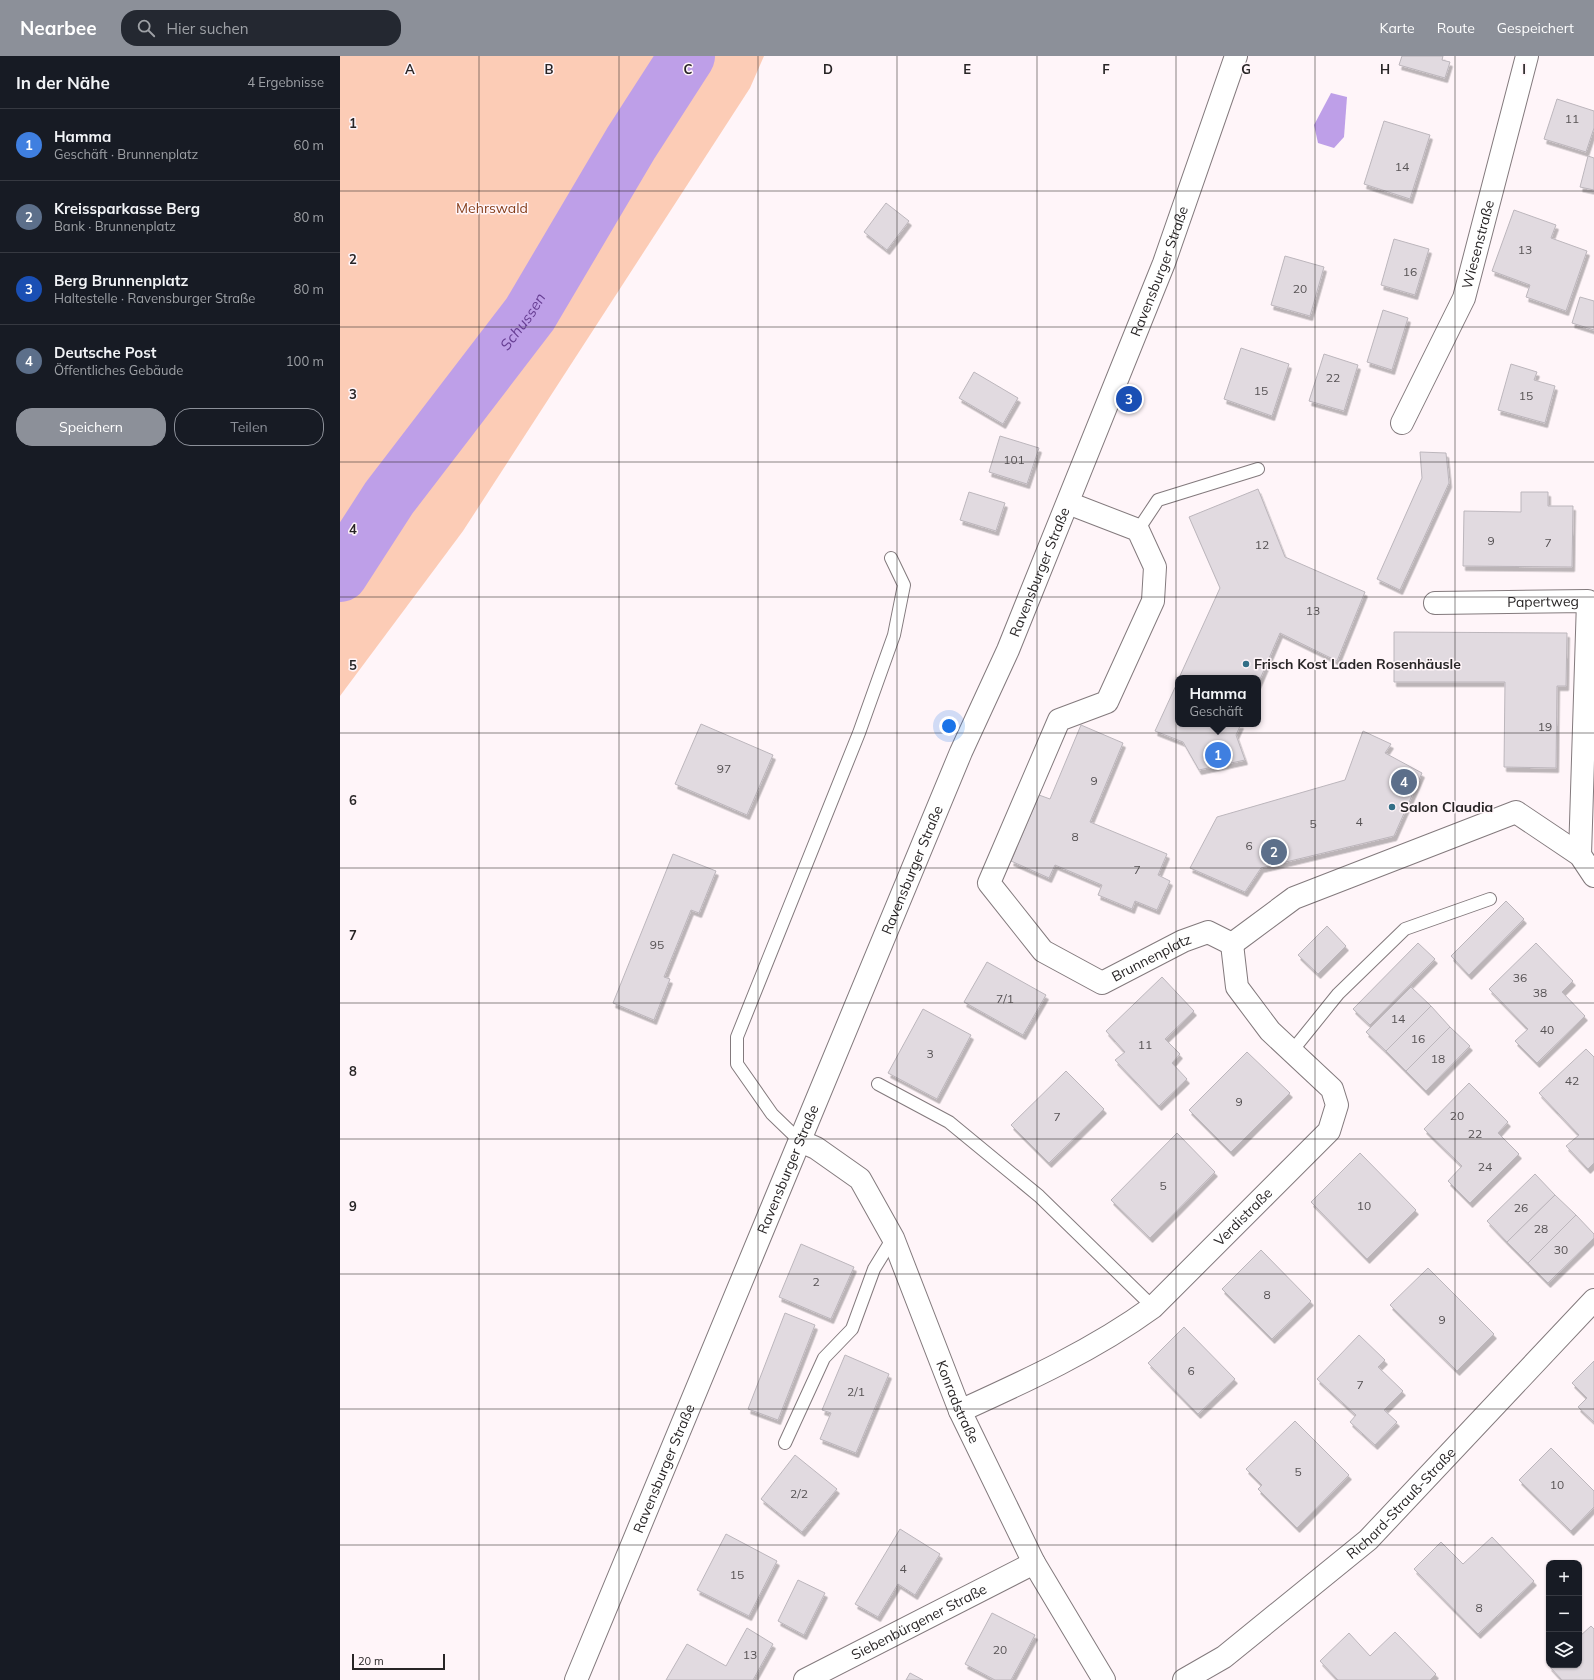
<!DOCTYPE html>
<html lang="de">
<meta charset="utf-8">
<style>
:root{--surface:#171b24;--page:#242831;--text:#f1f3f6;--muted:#9ea1a6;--line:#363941;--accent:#8c9099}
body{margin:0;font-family:Mulish,sans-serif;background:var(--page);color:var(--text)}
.controls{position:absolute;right:12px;bottom:12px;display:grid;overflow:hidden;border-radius:8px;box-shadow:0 1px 3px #0004}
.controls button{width:36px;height:36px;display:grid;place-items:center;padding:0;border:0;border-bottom:1px solid var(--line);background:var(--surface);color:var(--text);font:20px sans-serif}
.scale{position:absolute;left:12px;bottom:10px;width:93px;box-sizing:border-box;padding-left:4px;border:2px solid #282526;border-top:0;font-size:11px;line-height:14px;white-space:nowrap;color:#282526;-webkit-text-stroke:3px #fff5f9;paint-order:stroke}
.you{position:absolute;left:609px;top:670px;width:14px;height:14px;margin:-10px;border:3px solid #fff;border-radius:50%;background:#1a73e8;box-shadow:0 0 0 6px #1a73e833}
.badge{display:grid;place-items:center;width:26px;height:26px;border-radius:50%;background:var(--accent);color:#fff;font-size:13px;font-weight:700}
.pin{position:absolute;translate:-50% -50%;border:2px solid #fff;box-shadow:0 1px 4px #0006}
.popup{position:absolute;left:835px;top:619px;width:86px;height:52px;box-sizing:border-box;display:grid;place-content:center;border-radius:8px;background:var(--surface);filter:drop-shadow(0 1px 3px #0005);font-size:13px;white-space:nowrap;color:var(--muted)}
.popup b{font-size:15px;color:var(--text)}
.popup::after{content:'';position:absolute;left:50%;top:100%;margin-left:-8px;border:8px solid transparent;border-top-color:var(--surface)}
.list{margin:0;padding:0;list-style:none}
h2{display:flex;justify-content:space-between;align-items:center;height:52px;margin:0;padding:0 16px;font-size:17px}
h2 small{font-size:13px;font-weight:400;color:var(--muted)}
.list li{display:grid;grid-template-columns:26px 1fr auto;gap:12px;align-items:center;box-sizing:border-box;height:72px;padding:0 16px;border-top:1px solid var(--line)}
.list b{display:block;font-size:15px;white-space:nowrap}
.list p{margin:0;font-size:13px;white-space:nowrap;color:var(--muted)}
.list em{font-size:13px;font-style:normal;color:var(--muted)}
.actions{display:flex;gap:8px;padding:12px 16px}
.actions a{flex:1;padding:9px 0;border:1px solid var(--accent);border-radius:16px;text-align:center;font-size:14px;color:var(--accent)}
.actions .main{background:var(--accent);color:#fff}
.icon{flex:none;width:22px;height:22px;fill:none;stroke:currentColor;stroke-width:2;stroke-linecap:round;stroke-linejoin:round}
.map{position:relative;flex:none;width:1254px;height:1624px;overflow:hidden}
header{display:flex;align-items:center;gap:24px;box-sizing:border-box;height:56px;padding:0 20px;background:var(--accent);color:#fff}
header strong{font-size:19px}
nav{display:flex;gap:22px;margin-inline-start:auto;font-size:14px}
.search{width:280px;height:36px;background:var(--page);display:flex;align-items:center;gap:10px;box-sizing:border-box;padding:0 14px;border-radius:16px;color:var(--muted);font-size:15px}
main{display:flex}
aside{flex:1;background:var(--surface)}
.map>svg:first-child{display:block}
.green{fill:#fcccb6}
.water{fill:#be9fe8}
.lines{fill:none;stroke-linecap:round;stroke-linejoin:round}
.river{stroke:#be9fe8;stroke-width:56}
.building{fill:#e1dae0;stroke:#bcb6bc;filter:url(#shadow)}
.service-casing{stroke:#837a7d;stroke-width:14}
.minor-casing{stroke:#837a7d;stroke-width:24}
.secondary-casing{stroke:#837a7d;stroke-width:24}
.service{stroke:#fff;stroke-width:12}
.minor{stroke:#fff;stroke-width:22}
.secondary{stroke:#fff;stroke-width:22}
.grid{fill:none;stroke:#282526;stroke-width:1;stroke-opacity:0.55}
.poi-dot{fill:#336f87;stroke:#fff5f9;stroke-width:1.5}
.labels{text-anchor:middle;stroke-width:3;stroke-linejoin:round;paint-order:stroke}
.number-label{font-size:12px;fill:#565254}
.park-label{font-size:14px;fill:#87401c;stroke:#fff5f9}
.street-label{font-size:14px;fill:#282526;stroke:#fff5f9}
.poi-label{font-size:14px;font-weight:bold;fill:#282526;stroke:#fff5f9;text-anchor:start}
.water-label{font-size:15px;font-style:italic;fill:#673e93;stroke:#fff5f9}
.grid-label{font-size:13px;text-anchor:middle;font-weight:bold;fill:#282526;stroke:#fff5f9;stroke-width:3;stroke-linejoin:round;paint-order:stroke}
</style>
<header>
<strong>Nearbee</strong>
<div class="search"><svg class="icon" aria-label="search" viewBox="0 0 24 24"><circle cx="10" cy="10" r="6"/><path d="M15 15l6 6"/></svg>Hier suchen</div>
<nav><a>Karte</a><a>Route</a><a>Gespeichert</a></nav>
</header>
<main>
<aside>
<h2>In der Nähe<small>4 Ergebnisse</small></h2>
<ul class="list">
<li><span class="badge" style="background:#3f7fe0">1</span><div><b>Hamma</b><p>Geschäft · Brunnenplatz</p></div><em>60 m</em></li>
<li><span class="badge" style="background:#5c6f8a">2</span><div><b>Kreissparkasse Berg</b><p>Bank · Brunnenplatz</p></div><em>80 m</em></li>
<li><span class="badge" style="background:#1a4fb4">3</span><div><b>Berg Brunnenplatz</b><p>Haltestelle · Ravensburger Straße</p></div><em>80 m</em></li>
<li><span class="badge" style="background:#5c6f8a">4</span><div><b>Deutsche Post</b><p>Öffentliches Gebäude</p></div><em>100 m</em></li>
</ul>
<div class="actions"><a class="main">Speichern</a><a>Teilen</a></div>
</aside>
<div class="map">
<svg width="1254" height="1624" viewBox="0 0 1254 1624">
<defs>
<filter id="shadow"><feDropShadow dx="2.5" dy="4.5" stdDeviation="0" flood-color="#0004"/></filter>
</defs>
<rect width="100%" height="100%" fill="#fff5f9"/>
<polygon class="green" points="0,0 424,0 410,32 123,475 0,640"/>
<polygon class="water" points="991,37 1007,41 1004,81 994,92 978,87 974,69"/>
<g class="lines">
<path class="river" id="s1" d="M 0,518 L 49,442 L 190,258 L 291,87 L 347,0"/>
</g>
<g class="building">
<polygon points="1062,0 1103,0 1102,4 1110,6 1105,22 1059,9"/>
<polygon points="1217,43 1254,55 1254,72 1246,96 1204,83"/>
<polygon points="1044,65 1090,79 1070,143 1024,128"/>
<polygon points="1248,100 1254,102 1254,134 1240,131"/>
<polygon points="546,147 569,165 547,194 524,176"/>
<polygon points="1174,154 1216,169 1211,182 1247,195 1226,255 1186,241 1190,229 1152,215"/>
<polygon points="1054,183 1089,193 1075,239 1041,229"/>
<polygon points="945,200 984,211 970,260 931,249"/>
<polygon points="1240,241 1254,245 1254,274 1232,267"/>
<polygon points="1043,254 1068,262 1052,314 1027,306"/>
<polygon points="901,292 949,308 932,360 884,343"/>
<polygon points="984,298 1018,309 1004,355 969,345"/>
<polygon points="1171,308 1197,316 1194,324 1215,330 1205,367 1158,354"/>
<polygon points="634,316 678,342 663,368 619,342"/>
<polygon points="660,380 699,392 687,428 649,416"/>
<polygon points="1080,396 1106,397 1109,427 1060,534 1037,523 1082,422"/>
<polygon points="918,433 945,501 1025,536 997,605 940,577 918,628 918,622 839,622 880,532 849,461"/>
<polygon points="629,436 665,447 656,475 620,464"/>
<polygon points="1181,436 1208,436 1208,450 1233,450 1232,511 1123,510 1124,455 1181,456"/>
<polygon points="1054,576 1227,577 1226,630 1217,630 1216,712 1164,711 1165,626 1054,626"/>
<polygon points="838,625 838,668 901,668 896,679 905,704 859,714 843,686 815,675"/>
<polygon points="361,668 433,699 407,759 335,728"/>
<polygon points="741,669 783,687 750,766 827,798 818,819 830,825 817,854 795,845 792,853 758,839 762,829 715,809 709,822 671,805 699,739 710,743"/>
<polygon points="1023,675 1051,688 1045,697 1082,717 1054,780 921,812 905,836 850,812 877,761 1005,724"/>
<polygon points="333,798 376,815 359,857 351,854 324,921 330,923 314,964 273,947"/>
<polygon points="1166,845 1184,863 1129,919 1111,900"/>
<polygon points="987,870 1006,890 978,918 958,899"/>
<polygon points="1078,887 1095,903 1030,969 1013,953"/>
<polygon points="1196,887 1233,925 1222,936 1245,960 1197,1007 1175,985 1188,973 1149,933"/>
<polygon points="647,906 706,939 683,979 624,946"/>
<polygon points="822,921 854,955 825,983 840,998 832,1007 847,1023 819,1050 775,1004 785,996 766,975"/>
<polygon points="1071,931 1091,950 1046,995 1026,976"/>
<polygon points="1091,950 1110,971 1066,1015 1046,995"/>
<polygon points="583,953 631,979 597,1043 548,1017"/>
<polygon points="1110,971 1130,990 1086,1035 1066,1015"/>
<polygon points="1246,993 1254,1001 1254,1107 1248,1113 1226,1090 1239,1079 1199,1037"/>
<polygon points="907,996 950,1037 891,1096 849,1054"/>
<polygon points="726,1015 764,1053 709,1107 671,1069"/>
<polygon points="1129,1027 1168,1066 1158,1077 1179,1098 1130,1147 1108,1125 1122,1110 1084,1073"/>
<polygon points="837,1077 875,1116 810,1182 771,1144"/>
<polygon points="1020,1097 1076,1154 1027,1203 971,1146"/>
<polygon points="1195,1118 1215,1139 1167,1186 1147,1165"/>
<polygon points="1215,1139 1236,1159 1188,1207 1167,1186"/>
<polygon points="1236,1159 1254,1178 1254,1182 1208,1227 1188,1207"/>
<polygon points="461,1188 514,1211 491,1263 439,1241"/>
<polygon points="921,1194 971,1245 932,1283 882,1233"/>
<polygon points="1088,1212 1154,1278 1117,1315 1050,1249"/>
<polygon points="445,1257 475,1269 438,1364 408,1353"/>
<polygon points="844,1271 895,1323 858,1358 808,1307"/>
<polygon points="1019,1279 1045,1304 1038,1311 1063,1335 1044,1354 1057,1366 1035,1389 1010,1366 1016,1359 977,1323"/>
<polygon points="505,1299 549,1318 516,1397 480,1383 491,1357 482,1354"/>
<polygon points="1254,1305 1254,1366 1238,1351 1247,1342 1232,1327"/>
<polygon points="955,1365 1009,1419 957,1472 918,1433 922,1429 906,1413"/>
<polygon points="1211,1392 1254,1435 1254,1451 1231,1475 1179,1424"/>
<polygon points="455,1399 497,1433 462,1476 421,1443"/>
<polygon points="560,1473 600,1498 575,1539 558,1528 538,1561 515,1548"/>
<polygon points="386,1478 437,1505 409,1560 357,1534"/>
<polygon points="1152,1481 1194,1525 1138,1578 1074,1513 1101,1486 1123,1508"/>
<polygon points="458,1524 485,1537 464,1579 438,1565"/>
<polygon points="652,1557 695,1579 671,1624 655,1624 625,1608"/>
<polygon points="1251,1570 1254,1573 1254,1624 1222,1624 1209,1610 1239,1609 1239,1581"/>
<polygon points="407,1572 433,1588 413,1624 326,1624 347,1588 386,1610"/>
<polygon points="1055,1576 1096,1618 1090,1624 998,1624 980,1605 1009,1577 1030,1600"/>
<polygon points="570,1617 583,1624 566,1624"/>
</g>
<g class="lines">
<defs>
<g id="service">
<polyline points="798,474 818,444 918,413"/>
<polyline points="952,995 998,938 1065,873 1150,843"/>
<polyline points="538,1028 609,1066 699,1140 813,1251"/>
<polyline points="460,1085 432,1058 397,1008 397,981 519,677 554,579 564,529 551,502"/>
<polyline points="445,1387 484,1302 512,1273 534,1213 553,1182"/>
</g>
<g id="minor">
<path id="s2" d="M 1062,367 L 1124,242 L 1187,0"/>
<path id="s3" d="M 728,447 L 798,474 L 815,511 L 813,545 L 767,646 L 719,664 L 649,827 L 703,895 L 762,927 L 843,885 L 868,876 L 892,888"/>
<path id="s4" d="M 1095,547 L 1248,545 L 1240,799"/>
<polyline points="892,888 954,842 1176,756 1240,799 1254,820"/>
<path id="s5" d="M 460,1085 L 476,1092 L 520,1123 L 553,1182 L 620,1355 L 694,1507 L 764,1624"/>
<path id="s6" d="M 620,1355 C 686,1325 754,1294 813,1251 L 989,1075 L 997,1049 L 992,1033 L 930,975 L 897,931 L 892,888"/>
<path id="s7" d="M 465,1624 L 694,1507"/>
<path id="s8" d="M 844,1624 L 884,1601 L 1028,1484 L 1254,1244"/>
</g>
<g id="secondary">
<path id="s9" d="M 236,1624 L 621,696 L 668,594 L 824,207 L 896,0"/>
</g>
</defs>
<use href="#service" class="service-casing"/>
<use href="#minor" class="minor-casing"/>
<use href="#secondary" class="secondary-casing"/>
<use href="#service" class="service"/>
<use href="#minor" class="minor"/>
<use href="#secondary" class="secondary"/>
</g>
<path class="grid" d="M 139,0 L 139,1624M 279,0 L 279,1624M 418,0 L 418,1624M 557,0 L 557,1624M 697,0 L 697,1624M 836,0 L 836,1624M 975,0 L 975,1624M 1115,0 L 1115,1624M 0,135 L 1254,135M 0,271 L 1254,271M 0,406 L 1254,406M 0,541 L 1254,541M 0,677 L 1254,677M 0,812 L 1254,812M 0,947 L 1254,947M 0,1083 L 1254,1083M 0,1218 L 1254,1218M 0,1353 L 1254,1353M 0,1489 L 1254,1489"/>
<g class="poi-dot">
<circle cx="906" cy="608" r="4"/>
<circle cx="1052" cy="751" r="4"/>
</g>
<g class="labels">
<g class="number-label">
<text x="1232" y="67">11</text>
<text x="1062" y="115">14</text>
<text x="1185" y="198">13</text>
<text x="1070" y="220">16</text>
<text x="960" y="237">20</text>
<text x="993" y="326">22</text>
<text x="921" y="339">15</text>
<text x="1186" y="344">15</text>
<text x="674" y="408">101</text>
<text x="1151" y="489">9</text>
<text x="1208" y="491">7</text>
<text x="922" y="493">12</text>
<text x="973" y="559">13</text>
<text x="1205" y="675">19</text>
<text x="384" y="717">97</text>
<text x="754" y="729">9</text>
<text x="1019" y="770">4</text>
<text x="973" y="772">5</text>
<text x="735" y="785">8</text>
<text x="909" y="794">6</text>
<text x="797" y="818">7</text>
<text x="317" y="893">95</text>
<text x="1180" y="926">36</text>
<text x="1200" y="941">38</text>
<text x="665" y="947">7/1</text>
<text x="1058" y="967">14</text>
<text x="1207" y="978">40</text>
<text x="1078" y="987">16</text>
<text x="805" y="993">11</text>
<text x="590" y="1002">3</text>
<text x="1098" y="1007">18</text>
<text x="1232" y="1029">42</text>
<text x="899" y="1050">9</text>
<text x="1117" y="1064">20</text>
<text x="717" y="1065">7</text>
<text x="1135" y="1082">22</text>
<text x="1145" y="1115">24</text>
<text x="823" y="1134">5</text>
<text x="1024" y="1154">10</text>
<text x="1181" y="1156">26</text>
<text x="1201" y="1177">28</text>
<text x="1221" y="1198">30</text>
<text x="476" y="1230">2</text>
<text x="927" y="1243">8</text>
<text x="1102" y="1268">9</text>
<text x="851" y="1319">6</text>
<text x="1020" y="1333">7</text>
<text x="516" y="1340">2/1</text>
<text x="958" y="1420">5</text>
<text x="1217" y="1433">10</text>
<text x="459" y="1442">2/2</text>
<text x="563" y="1517">4</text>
<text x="397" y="1523">15</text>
<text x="1139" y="1556">8</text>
<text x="660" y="1598">20</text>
<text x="410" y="1603">13</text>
</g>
<g class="park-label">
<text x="152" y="157">Mehrswald</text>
</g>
<g class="street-label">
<text dy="5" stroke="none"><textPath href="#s2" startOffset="195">Wiesenstraße</textPath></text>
<text dy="5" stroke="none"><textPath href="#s9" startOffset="1525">Ravensburger Straße</textPath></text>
<text dy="5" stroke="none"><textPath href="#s9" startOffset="1201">Ravensburger Straße</textPath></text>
<text dy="5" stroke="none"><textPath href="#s4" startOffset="108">Papertweg</textPath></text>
<text dy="5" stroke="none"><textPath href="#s9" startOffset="877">Ravensburger Straße</textPath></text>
<text dy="5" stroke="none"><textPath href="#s3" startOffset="699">Brunnenplatz</textPath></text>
<text dy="5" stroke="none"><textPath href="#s9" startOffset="553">Ravensburger Straße</textPath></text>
<text dy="5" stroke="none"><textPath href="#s6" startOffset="347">Verdistraße</textPath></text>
<text dy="5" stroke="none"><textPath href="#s5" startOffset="315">Konradstraße</textPath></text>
<text dy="5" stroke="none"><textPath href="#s9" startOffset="229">Ravensburger Straße</textPath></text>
<text dy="5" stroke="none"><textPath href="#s8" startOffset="281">Richard-Strauß-Straße</textPath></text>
<text dy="5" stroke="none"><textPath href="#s7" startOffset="128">Siebenbürgener Straße</textPath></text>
</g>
<g class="poi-label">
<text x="914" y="613">Frisch Kost Laden Rosenhäusle</text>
<text x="1060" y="756">Salon Claudia</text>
</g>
<g class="water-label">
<text dy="5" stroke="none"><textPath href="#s1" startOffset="312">Schussen</textPath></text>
</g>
</g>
<g class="grid-label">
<text x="70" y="18">A</text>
<text x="209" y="18">B</text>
<text x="348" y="18">C</text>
<text x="488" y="18">D</text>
<text x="627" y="18">E</text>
<text x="766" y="18">F</text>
<text x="906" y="18">G</text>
<text x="1045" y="18">H</text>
<text x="1184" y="18">I</text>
<text x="13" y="72">1</text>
<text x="13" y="208">2</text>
<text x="13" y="343">3</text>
<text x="13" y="478">4</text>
<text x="13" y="614">5</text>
<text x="13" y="749">6</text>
<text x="13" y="884">7</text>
<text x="13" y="1020">8</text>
<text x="13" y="1155">9</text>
</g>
</svg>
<div class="controls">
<button>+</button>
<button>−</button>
<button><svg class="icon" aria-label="layers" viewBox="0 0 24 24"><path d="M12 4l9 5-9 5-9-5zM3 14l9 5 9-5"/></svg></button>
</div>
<div class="scale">20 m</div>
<div class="you"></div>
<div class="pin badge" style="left:878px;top:699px;background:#3f7fe0">1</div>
<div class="popup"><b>Hamma</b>Geschäft</div>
<div class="pin badge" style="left:934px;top:796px;background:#5c6f8a">2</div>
<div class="pin badge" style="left:789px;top:343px;background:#1a4fb4">3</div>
<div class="pin badge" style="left:1064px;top:726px;background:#5c6f8a">4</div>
</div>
</main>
